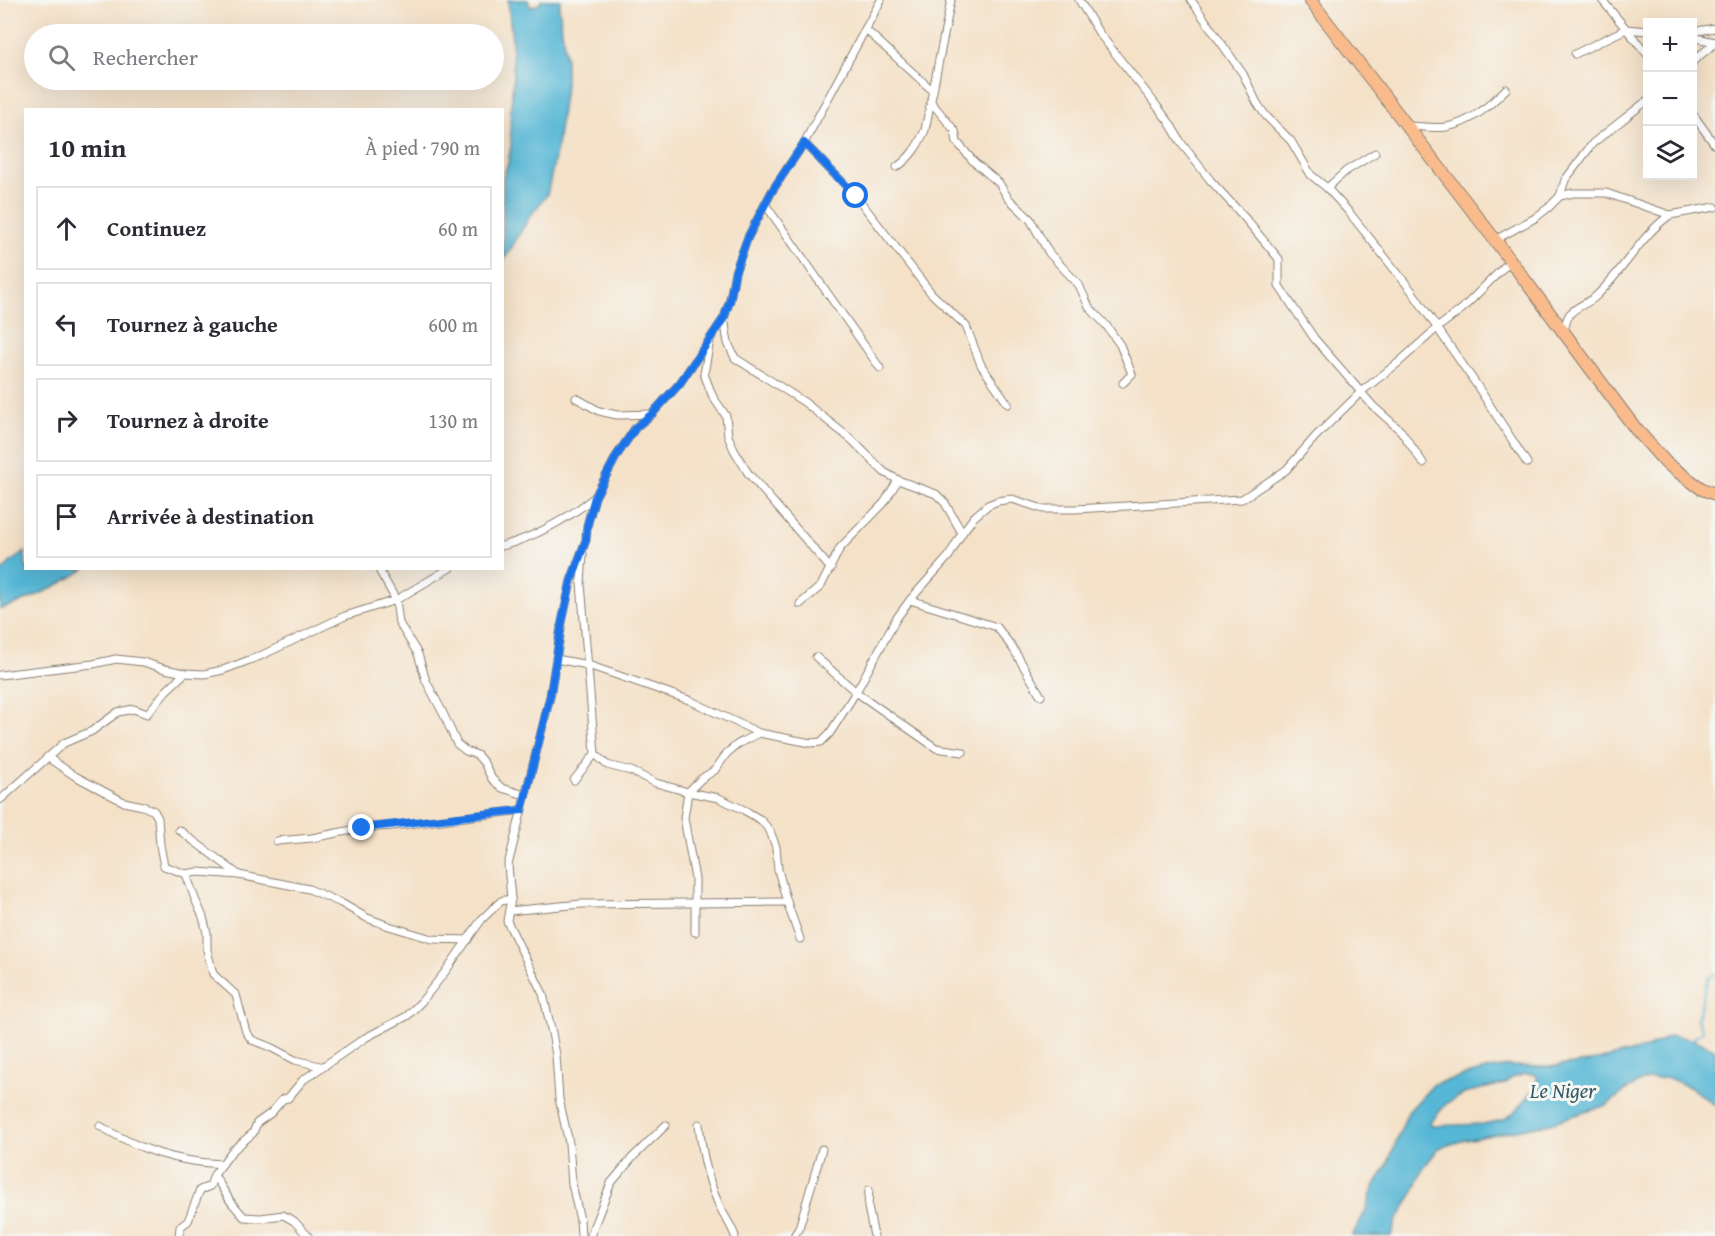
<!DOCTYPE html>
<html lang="fr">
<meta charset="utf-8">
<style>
:root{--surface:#fff;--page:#f2f2f3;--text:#2b2b33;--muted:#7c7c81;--line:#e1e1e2}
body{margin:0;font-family:"Gentium Book Plus",serif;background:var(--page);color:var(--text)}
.controls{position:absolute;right:18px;top:18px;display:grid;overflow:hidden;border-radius:0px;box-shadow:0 6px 24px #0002}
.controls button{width:54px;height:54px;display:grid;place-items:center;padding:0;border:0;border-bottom:2px solid var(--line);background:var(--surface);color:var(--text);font:30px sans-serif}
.stop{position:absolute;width:18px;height:18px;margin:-14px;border:4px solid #1a73e8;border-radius:50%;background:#fff}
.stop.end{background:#1a73e8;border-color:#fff;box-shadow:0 2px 6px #0008}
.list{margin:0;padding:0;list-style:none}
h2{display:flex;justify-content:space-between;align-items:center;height:78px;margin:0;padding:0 24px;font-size:26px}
h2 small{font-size:20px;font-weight:400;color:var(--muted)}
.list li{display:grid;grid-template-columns:39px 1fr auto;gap:18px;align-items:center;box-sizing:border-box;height:84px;margin:0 12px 12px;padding:0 12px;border:2px solid var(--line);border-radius:0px}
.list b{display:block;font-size:22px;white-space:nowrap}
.list em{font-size:20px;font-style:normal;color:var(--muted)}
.icon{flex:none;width:33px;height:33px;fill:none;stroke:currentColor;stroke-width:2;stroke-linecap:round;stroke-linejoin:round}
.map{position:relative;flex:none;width:1715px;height:1236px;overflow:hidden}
.search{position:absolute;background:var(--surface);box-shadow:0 6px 24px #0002;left:24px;top:24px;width:480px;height:66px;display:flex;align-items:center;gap:15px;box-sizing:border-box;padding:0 21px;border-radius:33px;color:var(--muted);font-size:22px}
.panel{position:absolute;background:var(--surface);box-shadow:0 6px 24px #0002;left:24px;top:108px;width:480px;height:462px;border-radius:0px}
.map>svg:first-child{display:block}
.water{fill:#57b7d6;stroke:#3a6a79;stroke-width:1.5;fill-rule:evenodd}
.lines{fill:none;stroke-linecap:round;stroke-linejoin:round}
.stream{stroke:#57b7d6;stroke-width:2}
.street-casing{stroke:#887e72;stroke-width:9}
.highway-casing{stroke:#887e72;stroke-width:14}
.street{stroke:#fff;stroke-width:7}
.highway{stroke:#fabb8c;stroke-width:12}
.route{stroke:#1a73e8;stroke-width:8}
.labels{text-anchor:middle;stroke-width:6;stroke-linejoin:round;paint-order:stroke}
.water-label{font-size:21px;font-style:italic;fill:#345a66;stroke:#f6f6f2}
</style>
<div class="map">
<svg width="1715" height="1236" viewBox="0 0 1715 1236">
<rect width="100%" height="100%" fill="#f6f6f2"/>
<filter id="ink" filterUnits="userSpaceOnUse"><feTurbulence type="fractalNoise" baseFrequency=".0167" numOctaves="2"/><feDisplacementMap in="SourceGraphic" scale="12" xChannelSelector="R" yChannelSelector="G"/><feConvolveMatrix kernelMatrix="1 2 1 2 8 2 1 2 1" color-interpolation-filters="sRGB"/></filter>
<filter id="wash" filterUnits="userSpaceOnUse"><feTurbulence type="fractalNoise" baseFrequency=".008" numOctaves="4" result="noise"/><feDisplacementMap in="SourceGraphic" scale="24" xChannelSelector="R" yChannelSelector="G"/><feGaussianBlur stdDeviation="1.35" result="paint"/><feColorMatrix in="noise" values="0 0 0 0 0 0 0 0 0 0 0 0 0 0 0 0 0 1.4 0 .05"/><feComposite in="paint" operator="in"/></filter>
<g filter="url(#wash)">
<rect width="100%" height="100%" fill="#f4e1c7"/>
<g class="water">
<polygon points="508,0 528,0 530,7 540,4 541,0 561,0 559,7 566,60 566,79 556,153 547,195 530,216 503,262 503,177 508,163 511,146 510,121 513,78 512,41"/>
<path d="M 25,552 L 26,568 L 85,569 C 58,586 32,600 0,609 L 0,573 L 13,560 Z"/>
<path d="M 1670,1036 C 1686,1036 1701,1041 1715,1050 L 1715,1105 L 1691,1088 L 1669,1078 L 1647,1079 L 1629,1088 L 1607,1105 L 1547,1124 L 1461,1141 L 1439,1148 L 1424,1167 L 1414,1191 L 1395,1224 L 1391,1236 L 1352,1236 L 1365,1212 L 1373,1189 L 1387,1165 L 1408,1112 L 1434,1084 L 1489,1069 L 1509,1066 L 1548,1067 L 1589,1062 L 1647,1048 ZM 1525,1074 L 1534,1074 L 1537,1077 L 1536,1087 L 1529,1096 L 1514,1113 L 1503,1120 L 1483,1124 L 1431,1126 L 1430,1123 L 1447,1103 L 1468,1092 L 1504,1084 L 1512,1078 Z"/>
</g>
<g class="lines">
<polyline class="stream" points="1691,1040 1703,1031 1697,1019 1708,978 1715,974"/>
</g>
</g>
<g filter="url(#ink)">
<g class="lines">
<defs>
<g id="street">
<polyline points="1079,0 1099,33 1153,101 1169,122 1182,144 1211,181 1244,217 1279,259 1279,286 1314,338 1373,406 1401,431 1423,463"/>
<polyline points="1191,0 1243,74 1257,103 1266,116 1291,141 1311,175 1327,188 1348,211 1411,290 1476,384 1527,463"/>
<polyline points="1602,0 1648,55"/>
<polyline points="865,29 933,91"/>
<polyline points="1692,32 1715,28"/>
<polyline points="1692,37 1715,42"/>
<polyline points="1575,54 1626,29 1648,31"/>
<polyline points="1692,62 1715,43"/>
<polyline points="931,102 955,131 957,142 974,162 999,183 1008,198 1030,219 1049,253 1079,285 1089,307 1106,325 1120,345 1132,374 1123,383"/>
<polyline points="1692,113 1715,145"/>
<path d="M 1407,126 C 1419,126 1434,129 1446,127 C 1471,123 1489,106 1506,89"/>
<polyline points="804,143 856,196 931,293 966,326 981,365 1008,404"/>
<path d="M 897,167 C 911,157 918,146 925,130 L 951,0"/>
<polyline points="1327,188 1346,171 1375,153"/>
<polyline points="1560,196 1573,193 1606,193 1670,215 1715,207"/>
<polyline points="765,204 880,368"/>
<polyline points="1495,240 1535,218 1548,208 1560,196 1565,180 1593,143 1648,100"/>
<polyline points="724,318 728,343 735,358 804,402 852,440 884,472 898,480 936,494 945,503 962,533"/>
<path d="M 1564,333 C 1565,327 1566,320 1569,315 C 1576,306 1587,304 1595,297 C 1623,272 1640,236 1670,215"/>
<polyline points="710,340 704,374 713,397 726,416 728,436 734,450 748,473 831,569"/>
<polyline points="576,398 599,411 617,415 652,414"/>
<path d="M 502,546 C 535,537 568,518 595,497"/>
<polyline points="378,568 396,600 399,623 418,654 426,681 443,713 457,744 466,751 477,755 484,763 492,779 502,788 525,795"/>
<polyline points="910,600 997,627 1014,650 1041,696"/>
<polyline points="800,604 821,586 840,548 884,503 898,480"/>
<polyline points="816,657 856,692 936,748 963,752"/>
<polyline points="556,659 588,665 689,700 759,733"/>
<polyline points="0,675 93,664 116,659 143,662 165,669 185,673 204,674 223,670 260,656 345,616 396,600 450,568"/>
<polyline points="595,754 607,765 631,771 656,783 688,792 719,798 744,810 761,820 770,831 776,847 778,870 787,902 800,939"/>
<polyline points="47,757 75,776 124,802 143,806 154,811 158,818 160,845 164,866 186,874 198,872 239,875 309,889 341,903 367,918 389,926 432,939 468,940"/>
<polyline points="574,780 595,754 581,583 583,554"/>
<polyline points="0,800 64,743 92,731 118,712 134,709 147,714 166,691 185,673"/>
<polyline points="179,830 239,875"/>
<polyline points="277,841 312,838 362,828 392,826 522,810"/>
<polyline points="186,874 195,899 203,917 207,933 207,950 213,974 236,995 246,1032 252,1040 270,1047 295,1060 324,1067"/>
<polyline points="509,911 581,904 787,902"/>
<polyline points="695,932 695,879 684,818 688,792 701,779 715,770 727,753 738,744 759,733 811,743 821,742 830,733 856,692 896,619 910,600 949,556 962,533 974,517 988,505 998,501 1012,499 1043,509 1076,509 1242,499 1286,470 1316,436 1362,391 1398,363 1437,328 1462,309 1510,261"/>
<path d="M 699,1124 C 702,1154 708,1184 722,1211 C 727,1220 732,1227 735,1236"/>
<path d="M 100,1126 C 140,1150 176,1162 222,1164"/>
<polyline points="214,1175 231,1202 244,1217 261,1218 283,1215 294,1221 308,1236"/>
<polyline points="869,1190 868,1207 874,1236"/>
<polyline points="179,1236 180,1227 188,1221 200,1190 210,1186 214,1175 232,1151 253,1133 257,1123 271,1113 283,1099 288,1098 303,1080 365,1038 407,1016 422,1001 445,972 482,919 501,901 511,899"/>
<polyline points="581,1236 580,1220 572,1184 569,1143 559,1099 556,1055 552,1033 543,994 507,921 511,899 508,865 550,697 562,622 571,581 586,540 587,526 595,497 617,455 636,427 652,414 680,383 724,318 730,300 735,272 748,237 772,191 804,143 881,0"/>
<polyline points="590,1236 611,1183 633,1157 666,1125"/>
<polyline points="794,1236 799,1228 822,1149"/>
</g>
<polyline id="highway" points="1310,0 1495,240 1635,428 1666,463 1702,489 1715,494"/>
</defs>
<use href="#street" class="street-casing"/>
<use href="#highway" class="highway-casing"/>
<use href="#street" class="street"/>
<use href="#highway" class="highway"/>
</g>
</g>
<g class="lines" filter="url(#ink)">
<polyline class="route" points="362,828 522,810 550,696 562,622 571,581 586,540 587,526 595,497 617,455 636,427 652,414 680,383 724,318 730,300 735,272 748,237 772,191 804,143 856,196"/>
</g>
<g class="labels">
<g class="water-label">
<text x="1563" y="1098">Le Niger</text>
</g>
</g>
</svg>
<div class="controls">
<button>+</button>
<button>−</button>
<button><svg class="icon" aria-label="layers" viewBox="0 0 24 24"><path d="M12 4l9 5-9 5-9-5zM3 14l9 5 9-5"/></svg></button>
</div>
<div class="stop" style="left:856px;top:196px"></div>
<div class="stop end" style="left:362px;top:828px"></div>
<div class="search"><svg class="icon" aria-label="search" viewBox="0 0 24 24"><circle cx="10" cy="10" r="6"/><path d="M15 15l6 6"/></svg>Rechercher</div>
<section class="panel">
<h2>10 min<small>À pied · 790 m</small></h2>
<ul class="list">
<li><svg class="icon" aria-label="ahead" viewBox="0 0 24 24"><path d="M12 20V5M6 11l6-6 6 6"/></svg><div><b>Continuez</b></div><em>60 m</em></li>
<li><svg class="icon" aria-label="left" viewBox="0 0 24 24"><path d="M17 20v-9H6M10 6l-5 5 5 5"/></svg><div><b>Tournez à gauche</b></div><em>600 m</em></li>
<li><svg class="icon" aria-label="right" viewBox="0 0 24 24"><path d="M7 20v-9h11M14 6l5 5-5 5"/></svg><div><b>Tournez à droite</b></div><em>130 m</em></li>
<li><svg class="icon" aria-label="arrive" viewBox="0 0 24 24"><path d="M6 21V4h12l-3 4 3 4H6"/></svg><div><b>Arrivée à destination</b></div></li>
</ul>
</section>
</div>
